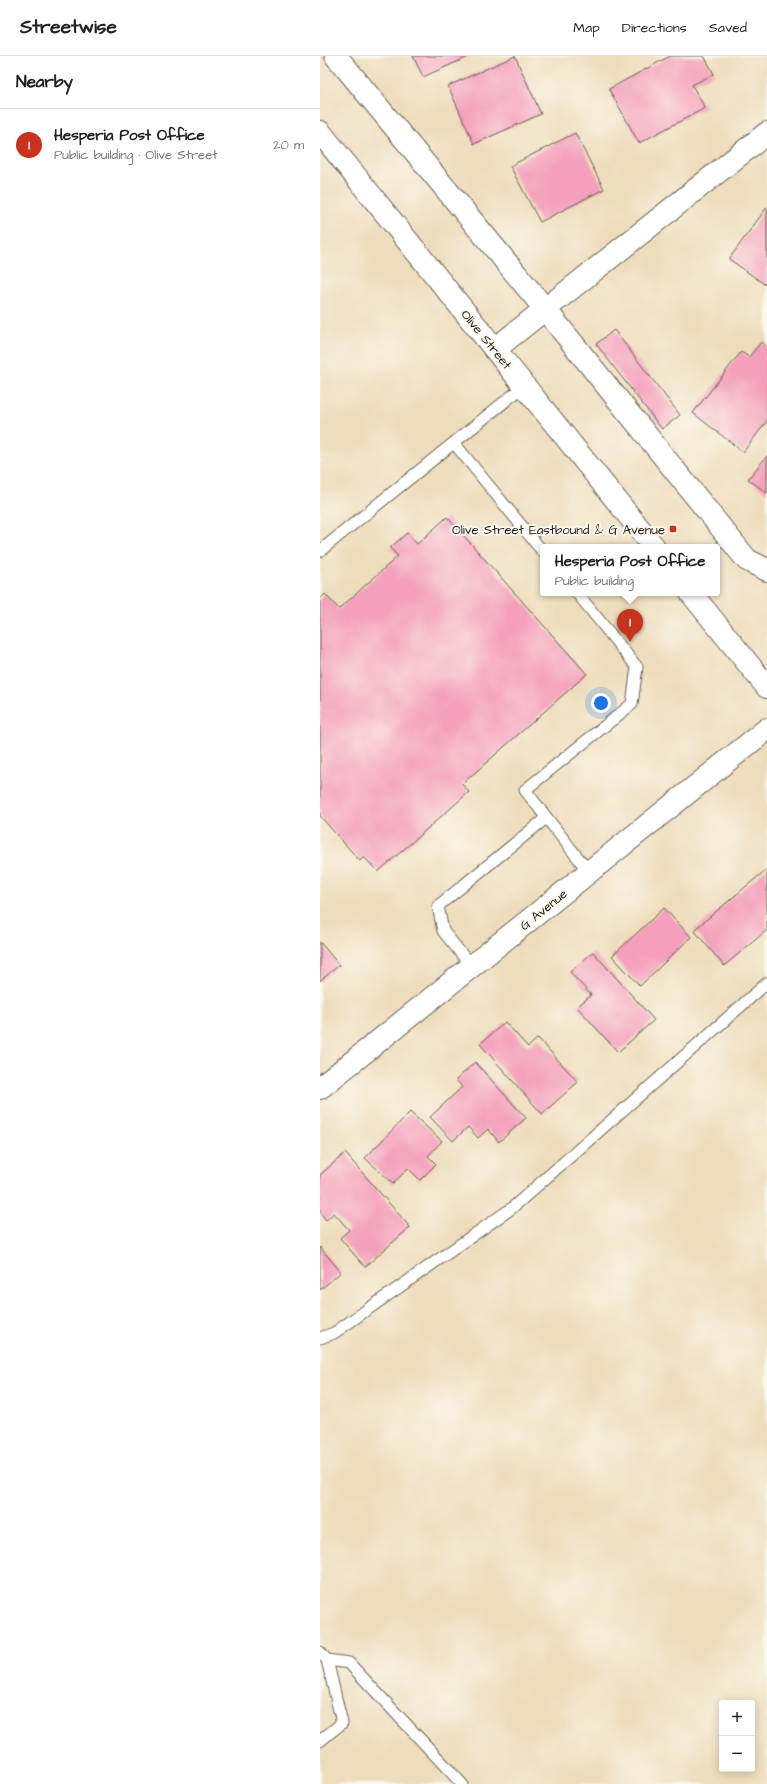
<!DOCTYPE html>
<meta charset="utf-8">
<style>
:root{--surface:#fff;--page:#f6f6f6;--text:#202124;--muted:#757577;--line:#e0e0e0;--accent:#c8321e}
body{margin:0;font-family:"Architects Daughter",sans-serif;background:var(--page);color:var(--text)}
.controls{position:absolute;right:12px;bottom:12px;display:grid;overflow:hidden;border-radius:4px;box-shadow:0 2px 10px #0003}
.controls button{width:36px;height:36px;display:grid;place-items:center;padding:0;border:0;border-bottom:1px solid var(--line);background:var(--surface);color:var(--text);font:20px sans-serif}
.you{position:absolute;left:281px;top:647px;width:14px;height:14px;margin:-10px;border:3px solid #fff;border-radius:50%;background:#1a73e8;box-shadow:0 0 0 6px #1a73e833}
.badge{display:grid;place-items:center;width:26px;height:26px;border-radius:50%;background:var(--accent);color:#fff;font-size:13px;font-weight:700}
.pin{position:absolute;translate:-50% -33px;filter:drop-shadow(0 1px 2px #0008)}
.pin::after{content:'';position:absolute;top:21px;width:14px;height:12px;background:inherit;clip-path:polygon(0 0,100% 0,50% 100%)}
.popup{position:absolute;left:220px;top:488px;width:180px;height:52px;box-sizing:border-box;display:grid;place-content:center;border-radius:4px;background:var(--surface);filter:drop-shadow(0 1px 3px #0005);font-size:13px;white-space:nowrap;color:var(--muted)}
.popup b{font-size:15px;color:var(--text)}
.popup::after{content:'';position:absolute;left:50%;top:100%;margin-left:-8px;border:8px solid transparent;border-top-color:var(--surface)}
.list{margin:0;padding:0;list-style:none}
h2{display:flex;justify-content:space-between;align-items:center;height:52px;margin:0;padding:0 16px;font-size:17px}
h2 small{font-size:13px;font-weight:400;color:var(--muted)}
.list li{display:grid;grid-template-columns:26px 1fr auto;gap:12px;align-items:center;box-sizing:border-box;height:72px;padding:0 16px;border-top:1px solid var(--line)}
.list b{display:block;font-size:15px;white-space:nowrap}
.list p{margin:0;font-size:13px;white-space:nowrap;color:var(--muted)}
.list em{font-size:13px;font-style:normal;color:var(--muted)}
.map{position:relative;flex:none;width:447px;height:1728px;overflow:hidden}
header{display:flex;align-items:center;gap:24px;box-sizing:border-box;height:56px;padding:0 20px;background:var(--surface);border-bottom:1px solid var(--line)}
header strong{font-size:19px}
nav{display:flex;gap:22px;margin-inline-start:auto;font-size:14px}
main{display:flex}
aside{flex:1;background:var(--surface)}
.map>svg:first-child{display:block}
.building{fill:#f49fbb}
.lines{fill:none;stroke-linecap:round;stroke-linejoin:round}
.lane-casing{stroke:#666054;stroke-width:13}
.street-casing{stroke:#666054;stroke-width:24}
.secondary-casing{stroke:#666054;stroke-width:24}
.lane{stroke:#fff;stroke-width:11}
.street{stroke:#fff;stroke-width:22}
.secondary{stroke:#fff;stroke-width:22}
.poi-dot{fill:#c8321e;stroke:#fbf7ec;stroke-width:1.5}
.labels{text-anchor:middle;stroke-width:4;stroke-linejoin:round;paint-order:stroke}
.street-label{font-size:13px;fill:#1c1c1c;stroke:#fbf7ec}
.poi-label{font-size:13px;fill:#1c1c1c;stroke:#fbf7ec;text-anchor:end}
</style>
<header>
<strong>Streetwise</strong>
<nav><a>Map</a><a>Directions</a><a>Saved</a></nav>
</header>
<main>
<aside>
<h2>Nearby<small></small></h2>
<ul class="list">
<li><span class="badge">1</span><div><b>Hesperia Post Office</b><p>Public building · Olive Street</p></div><em>20 m</em></li>
</ul>
</aside>
<div class="map">
<svg width="447" height="1728" viewBox="0 0 447 1728">
<rect width="100%" height="100%" fill="#fbf7ec"/>
<filter id="ink" filterUnits="userSpaceOnUse"><feTurbulence type="fractalNoise" baseFrequency=".025" numOctaves="2"/><feDisplacementMap in="SourceGraphic" scale="8" xChannelSelector="R" yChannelSelector="G"/><feConvolveMatrix kernelMatrix="1 2 1 2 8 2 1 2 1" color-interpolation-filters="sRGB"/></filter>
<filter id="wash" filterUnits="userSpaceOnUse"><feTurbulence type="fractalNoise" baseFrequency=".012" numOctaves="4" result="noise"/><feDisplacementMap in="SourceGraphic" scale="16" xChannelSelector="R" yChannelSelector="G"/><feGaussianBlur stdDeviation="0.9" result="paint"/><feColorMatrix in="noise" values="0 0 0 0 0 0 0 0 0 0 0 0 0 0 0 0 0 1.4 0 .05"/><feComposite in="paint" operator="in"/></filter>
<g filter="url(#wash)">
<rect width="100%" height="100%" fill="#eeddbc"/>
<g id="blocks">
<g class="building">
<polygon points="93,0 150,0 103,21"/>
<polygon points="195,0 221,58 154,88 128,30"/>
<polygon points="350,0 384,0 394,18 372,29 385,52 319,87 289,33"/>
<polygon points="255,77 284,133 220,166 190,110"/>
<polygon points="447,151 447,230 409,203"/>
<polygon points="294,274 360,359 342,373 276,288"/>
<polygon points="441,286 447,291 447,365 423,396 373,357 421,296 429,301"/>
<polygon points="447,400 447,437 428,423"/>
<polygon points="127,461 267,618 142,728 149,736 58,816 44,801 40,805 0,760 0,543 5,538 19,553 78,500 70,492 87,477 97,488"/>
<polygon points="447,813 447,874 404,910 374,874"/>
<polygon points="344,852 371,881 320,930 292,900"/>
<polygon points="0,886 19,909 0,925"/>
<polygon points="273,896 334,964 298,996 257,951 271,939 250,916"/>
<polygon points="185,966 208,991 218,982 258,1026 222,1058 160,988"/>
<polygon points="155,1006 206,1062 179,1086 168,1073 158,1082 148,1071 133,1085 110,1061 142,1031 136,1024"/>
<polygon points="90,1056 122,1085 108,1100 116,1108 100,1124 88,1112 73,1128 45,1102"/>
<polygon points="25,1097 90,1171 45,1211 20,1182 29,1174 14,1157 6,1164 0,1156 0,1119"/>
<polygon points="0,1191 21,1216 0,1234"/>
</g>
</g>
</g>
<g filter="url(#ink)">
<use href="#blocks" fill-opacity="0" stroke="#666054" stroke-width="1"/>
<g class="lines">
<defs>
<g id="lane">
<polyline points="134,387 223,496"/>
<polyline points="0,495 204,330"/>
<polyline points="257,537 317,611 312,648 205,734 269,816"/>
<polyline points="152,911 123,875 118,850 226,762"/>
<polyline points="0,1282 14,1277 192,1152 447,927"/>
<polyline points="0,1596 7,1604 22,1667 0,1685"/>
<polyline points="7,1604 29,1607 142,1728"/>
</g>
<g id="street">
<polyline points="16,0 225,253 427,504 447,514"/>
<polyline points="175,293 447,77"/>
</g>
<g id="secondary">
<polyline points="0,76 334,491"/>
<polyline points="371,537 447,631"/>
<polyline points="0,1032 447,673"/>
</g>
</defs>
<use href="#lane" class="lane-casing"/>
<use href="#street" class="street-casing"/>
<use href="#secondary" class="secondary-casing"/>
<use href="#lane" class="lane"/>
<use href="#street" class="street"/>
<use href="#secondary" class="secondary"/>
</g>
</g>
<rect class="poi-dot" x="349" y="469" width="8" height="8" rx="2"/>
<g class="labels">
<g class="street-label">
<text transform="translate(167 283) rotate(51)" y="5">Olive Street</text>
<text transform="translate(223 853) rotate(-39)" y="5">G Avenue</text>
</g>
<g class="poi-label">
<text x="345" y="478">Olive Street Eastbound &amp; G Avenue</text>
</g>
</g>
</svg>
<div class="controls">
<button>+</button>
<button>−</button>
</div>
<div class="you"></div>
<div class="pin badge" style="left:310px;top:586px">1</div>
<div class="popup"><b>Hesperia Post Office</b>Public building</div>
</div>
</main>
